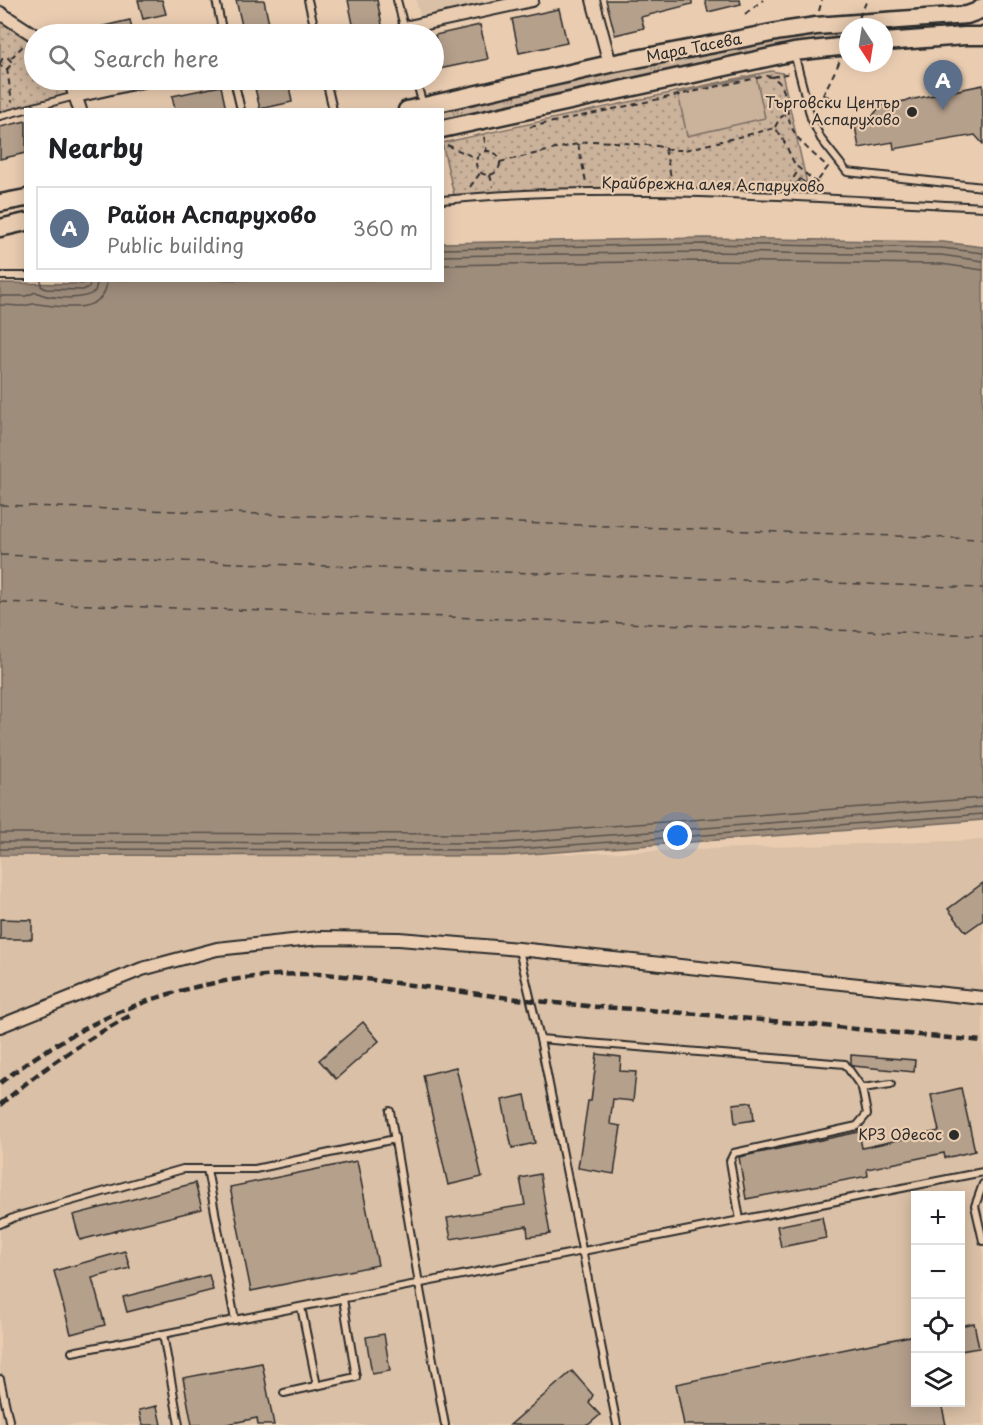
<!DOCTYPE html>
<meta charset="utf-8">
<style>
:root{--surface:#fff;--page:#f2f2f2;--text:#202124;--muted:#757577;--line:#e0e0e0;--accent:#d93025}
body{margin:0;font-family:"Playpen Sans",sans-serif;background:var(--page);color:var(--text)}
.controls{position:absolute;right:18px;bottom:18px;display:grid;overflow:hidden;border-radius:0px;box-shadow:0 3px 15px #0003}
.controls button{width:54px;height:54px;display:grid;place-items:center;padding:0;border:0;border-bottom:2px solid var(--line);background:var(--surface);color:var(--text);font:30px sans-serif}
.compass{position:absolute;left:839px;top:18px;width:54px;height:54px;border-radius:50%;background:var(--surface);box-shadow:0 3px 15px #0003;rotate:168deg}
.you{position:absolute;left:678px;top:836px;width:21px;height:21px;margin:-15px;border:4px solid #fff;border-radius:50%;background:#1a73e8;box-shadow:0 0 0 9px #1a73e833}
.badge{display:grid;place-items:center;width:39px;height:39px;border-radius:50%;background:var(--accent);color:#fff;font-size:20px;font-weight:700}
.pin{position:absolute;translate:-50% -50px;filter:drop-shadow(0 2px 3px #0008)}
.pin::after{content:'';position:absolute;top:32px;width:21px;height:18px;background:inherit;clip-path:polygon(0 0,100% 0,50% 100%)}
.list{margin:0;padding:0;list-style:none}
h2{display:flex;justify-content:space-between;align-items:center;height:78px;margin:0;padding:0 24px;font-size:26px}
h2 small{font-size:20px;font-weight:400;color:var(--muted)}
.list li{display:grid;grid-template-columns:39px 1fr auto;gap:18px;align-items:center;box-sizing:border-box;height:84px;margin:0 12px 12px;padding:0 12px;border:2px solid var(--line);border-radius:0px}
.list b{display:block;font-size:22px;white-space:nowrap}
.list p{margin:0;font-size:20px;white-space:nowrap;color:var(--muted)}
.list em{font-size:20px;font-style:normal;color:var(--muted)}
.icon{flex:none;width:33px;height:33px;fill:none;stroke:currentColor;stroke-width:2;stroke-linecap:round;stroke-linejoin:round}
.map{position:relative;flex:none;width:983px;height:1425px;overflow:hidden}
.search{position:absolute;background:var(--surface);box-shadow:0 3px 15px #0003;left:24px;top:24px;width:420px;height:66px;display:flex;align-items:center;gap:15px;box-sizing:border-box;padding:0 21px;border-radius:33px;color:var(--muted);font-size:22px}
.panel{position:absolute;background:var(--surface);box-shadow:0 3px 15px #0003;left:24px;top:108px;width:420px;height:174px;border-radius:0px}
.map>svg:first-child{display:block}
.built{fill:#dac0a6;fill-rule:evenodd}
.grass{fill:url(#grass-tufts);stroke:#7b6e63;stroke-width:1.5}
.park{fill:url(#park-dots);stroke:#7b6e63;stroke-width:1.5}
.pitch{fill:#cbb29b;stroke:#7b6e63;stroke-width:1.5}
.water{fill:#9f8d7c;stroke:#71665c;stroke-width:1.5}
.lines{fill:none;stroke-linecap:round;stroke-linejoin:round}
.shore{stroke:#59524b;stroke-width:1.5}
.ferry{stroke:#423f3b;stroke-width:1.5;stroke-dasharray:8 6;stroke-linecap:butt}
.building{fill:#b5a08c;stroke:#2b2b2b;stroke-width:1.5}
.lane-casing{stroke:#2b2b2b;stroke-width:10}
.street-casing{stroke:#2b2b2b;stroke-width:16}
.secondary-casing{stroke:#2b2b2b;stroke-width:21}
.path{stroke:#2b2b2b;stroke-width:2;stroke-dasharray:6 4.5;stroke-linecap:butt}
.lane{stroke:#eacdb1;stroke-width:6}
.street{stroke:#eacdb1;stroke-width:12}
.secondary{stroke:#eacdb1;stroke-width:16}
.rail{stroke:#2b2b2b;stroke-width:4.5;stroke-dasharray:9 4.5;stroke-linecap:butt}
.path-bridge{stroke:#2b2b2b;stroke-width:2;stroke-dasharray:6 4.5;stroke-linecap:butt}
.poi-dot{fill:#2b2b2b;stroke:#eacdb1;stroke-width:2}
.labels{text-anchor:middle;stroke-width:4.5;stroke-linejoin:round;paint-order:stroke}
.street-label{font-size:15px;fill:#2b2b2b;stroke:#eacdb1}
.poi-label{font-size:15px;fill:#2b2b2b;stroke:#eacdb1;text-anchor:end}
</style>
<div class="map">
<svg width="983" height="1425" viewBox="0 0 983 1425">
<defs>
<pattern id="grass-tufts" width="24" height="20" patternUnits="userSpaceOnUse" patternTransform="scale(1.5)"><rect width="24" height="20" fill="#cbb29b"/><path d="M3 7l-1-3M5 7V3M7 7l1-3M15 17l-1-3M17 17v-4M19 17l1-3" fill="none" stroke="#a5917f"/></pattern>
<pattern id="park-dots" width="8" height="8" patternUnits="userSpaceOnUse" patternTransform="scale(1.5)"><rect width="8" height="8" fill="#cbb29b"/><path d="M2 2h.1M6 6h.1" fill="none" stroke="#a5917f" stroke-width="1.8" stroke-linecap="round"/></pattern>
</defs>
<rect width="100%" height="100%" fill="#eacdb1"/>
<filter id="ink" filterUnits="userSpaceOnUse"><feTurbulence type="fractalNoise" baseFrequency=".0167" numOctaves="2"/><feDisplacementMap in="SourceGraphic" scale="12" xChannelSelector="R" yChannelSelector="G"/><feConvolveMatrix kernelMatrix="1 2 1 2 8 2 1 2 1" color-interpolation-filters="sRGB"/></filter>
<g filter="url(#ink)">
<g class="built">
<polygon points="416,0 492,0 420,16"/>
<path d="M 983,840 L 983,1425 L 0,1425 L 0,855 L 504,856 ZM 916,1196 L 960,1196 L 960,1402 L 916,1402 Z"/>
</g>
<polygon class="grass" points="912,20 914,39 884,42 884,27 848,27 848,46 794,52 443,130 442,110 407,110 610,64 782,31 816,26"/>
<g class="park">
<polygon points="0,13 34,35 34,80 70,80 76,96 0,116"/>
<polygon points="771,71 782,73 808,188 454,195 442,143"/>
</g>
<polygon class="pitch" points="756,76 765,118 687,136 678,93"/>
<polygon class="water" points="704,238 943,242 983,247 983,820 504,856 0,855 0,283 83,284 87,280 442,280 443,243"/>
<g class="lines">
<g class="shore">
<polyline points="442,249 704,244 942,248 983,253"/>
<polyline points="442,256 704,252 941,255 983,261"/>
<polyline points="442,265 704,261 941,264 983,270"/>
<polyline points="41,280 41,286 46,289 83,290 89,287 91,280"/>
<path d="M 0,296 L 26,296 L 36,292 C 48,299 85,301 95,291 L 98,280"/>
<path d="M 0,305 C 8,305 16,306 24,306 C 28,305 33,303 38,304 C 61,307 106,316 107,280"/>
<polyline points="0,833 503,834 983,798"/>
<polyline points="0,842 503,843 983,807"/>
<polyline points="0,849 504,850 983,814"/>
</g>
<g class="ferry">
<polyline points="0,505 983,539"/>
<polyline points="0,555 983,588"/>
<polyline points="0,602 983,635"/>
</g>
</g>
<g class="building">
<polygon points="138,0 162,0 166,14 143,19"/>
<polygon points="236,0 264,0 271,34 244,34"/>
<polygon points="348,0 377,0 384,34 355,34"/>
<polygon points="606,0 692,0 692,4 641,17 644,28 615,35"/>
<polygon points="705,0 740,0 741,4 708,12"/>
<polygon points="559,9 567,43 519,53 512,19"/>
<polygon points="130,20 133,34 86,34 86,30"/>
<polygon points="480,25 488,59 434,70 434,50 438,49 435,35"/>
<polygon points="253,80 288,80 292,102 260,109"/>
<polygon points="983,85 983,144 975,135 894,149 893,142 859,148 855,126 867,124 880,106"/>
<polygon points="221,86 226,110 175,110 172,96"/>
<polygon points="26,121 26,153 0,159 0,127"/>
<polygon points="800,179 820,193 791,191"/>
<polygon points="983,883 983,920 966,932 948,909"/>
<polygon points="0,919 32,920 32,939 0,939"/>
<polygon points="363,1022 379,1041 336,1079 319,1060"/>
<polygon points="597,1054 621,1057 620,1071 636,1072 633,1101 613,1099 610,1124 621,1126 614,1174 578,1168 588,1101 591,1101"/>
<polygon points="851,1055 915,1060 914,1072 853,1066 851,1063"/>
<polygon points="456,1067 482,1177 448,1185 423,1075"/>
<polygon points="961,1088 975,1151 945,1158 944,1153 867,1169 868,1176 746,1199 739,1157 859,1132 862,1148 939,1131 931,1095"/>
<polygon points="525,1095 535,1143 512,1148 502,1100"/>
<polygon points="752,1102 754,1120 735,1123 733,1104"/>
<polygon points="357,1161 378,1265 251,1291 230,1187"/>
<polygon points="540,1174 550,1234 528,1237 527,1226 451,1239 447,1218 525,1205 520,1178"/>
<polygon points="195,1183 202,1209 80,1240 73,1215"/>
<polygon points="822,1217 826,1238 781,1247 777,1226"/>
<polygon points="125,1251 130,1268 92,1278 105,1325 71,1334 54,1271"/>
<polygon points="209,1275 213,1290 127,1312 123,1297"/>
<polygon points="974,1323 979,1348 960,1351 960,1326"/>
<polygon points="384,1334 390,1371 372,1374 366,1337"/>
<polygon points="915,1335 915,1402 941,1402 946,1425 684,1425 676,1384"/>
<polygon points="262,1363 274,1425 258,1425 257,1418 223,1425 192,1425 183,1378"/>
<polygon points="572,1371 593,1395 589,1403 600,1415 588,1425 510,1425"/>
<polygon points="157,1406 161,1425 142,1425 139,1410"/>
</g>
<g class="lines">
<defs>
<g id="lane">
<polyline points="216,0 223,34"/>
<polyline points="308,0 316,34"/>
<polyline points="397,0 406,34"/>
<polyline points="794,53 811,118 821,139 847,172 983,187"/>
<polyline points="234,80 241,110"/>
<polyline points="326,80 333,110"/>
<polyline points="416,80 423,105"/>
<polyline points="0,116 75,96"/>
<path d="M 442,200 C 621,182 804,198 983,207"/>
<polyline points="0,276 26,276"/>
<polyline points="519,950 540,1039 617,1425"/>
<polyline points="540,1039 845,1064 862,1088 891,1084"/>
<polyline points="390,1111 419,1284 445,1425"/>
<polyline points="207,1169 235,1320"/>
<polyline points="983,1184 975,1206 983,1241"/>
<polyline points="740,1220 730,1161 734,1153 857,1126 867,1114 862,1088"/>
<polyline points="0,1224 15,1217 183,1169 255,1169 395,1139"/>
<polyline points="301,1307 317,1386"/>
<polyline points="163,1334 179,1425"/>
<polyline points="72,1352 983,1172"/>
<polyline points="0,1379 10,1425"/>
<polyline points="284,1393 356,1377 343,1299"/>
</g>
<g id="street">
<polyline points="593,0 610,64"/>
<polyline points="0,13 34,35"/>
<polyline points="404,28 532,0"/>
<polyline points="70,80 80,110"/>
<polyline points="76,96 147,80"/>
<polyline points="0,1026 142,969 217,949 320,938 399,939 519,949 983,998"/>
</g>
<g id="secondary">
<polyline points="884,42 965,36 983,36"/>
<polyline points="407,110 610,64 782,31 816,26 967,15 978,11 983,7"/>
<polyline points="442,129 794,52 848,46"/>
<polyline points="0,203 26,198"/>
<polyline points="0,228 26,222"/>
</g>
</defs>
<use href="#lane" class="lane-casing"/>
<use href="#street" class="street-casing"/>
<use href="#secondary" class="secondary-casing"/>
<g class="path">
<polyline points="819,11 822,0"/>
<polyline points="745,14 763,0"/>
<polyline points="11,58 24,45"/>
<polyline points="0,63 3,58 7,57 11,61 12,64 7,69 3,69 0,64"/>
<polyline points="7,69 12,102"/>
<polyline points="772,77 790,73"/>
<polyline points="824,95 835,100"/>
<polyline points="818,105 837,67"/>
<path d="M 530,127 L 766,76 C 792,79 783,113 793,130 C 801,145 816,156 828,167 L 816,183"/>
<polyline points="775,127 780,118 788,112"/>
<polyline points="484,137 487,152"/>
<polyline points="578,144 586,182"/>
<polyline points="447,145 478,159"/>
<polyline points="665,149 672,182"/>
<circle cx="488" cy="163" r="12"/>
<polyline points="500,162 590,141 615,142 657,146 670,150 685,150 775,128 782,137 795,165 822,187"/>
<polyline points="490,175 493,187"/>
<polyline points="470,187 481,172"/>
<polyline points="788,187 799,169"/>
</g>
<use href="#lane" class="lane"/>
<use href="#street" class="street"/>
<use href="#secondary" class="secondary"/>
<g class="rail">
<path d="M 0,1083 C 95,1009 200,972 320,974 C 345,975 371,980 396,983 C 457,991 517,1000 578,1005 C 601,1008 625,1008 649,1010 C 760,1019 872,1031 983,1041"/>
<path d="M 0,1105 C 41,1069 85,1040 133,1014"/>
</g>
<g class="path-bridge">
<polyline points="855,27 867,0"/>
<polyline points="837,67 848,42"/>
</g>
</g>
</g>
<g class="poi-dot">
<circle cx="912" cy="112" r="6"/>
<circle cx="954" cy="1135" r="6"/>
</g>
<g class="labels">
<g class="street-label">
<text transform="translate(694 48) rotate(-11)" y="5">Мара Тасева</text>
<text transform="translate(713 185) rotate(1)" y="5">Крайбрежна алея Аспарухово</text>
</g>
<g class="poi-label">
<text x="900" y="108">Търговски Център<tspan x="900" dy="17">Аспарухово</tspan></text>
<text x="942" y="1140">КРЗ Одесос</text>
</g>
</g>
</svg>
<div class="controls">
<button>+</button>
<button>−</button>
<button><svg class="icon" aria-label="locate" viewBox="0 0 24 24"><circle cx="12" cy="12" r="6"/><path d="M12 2v4M12 18v4M2 12h4M18 12h4"/></svg></button>
<button><svg class="icon" aria-label="layers" viewBox="0 0 24 24"><path d="M12 4l9 5-9 5-9-5zM3 14l9 5 9-5"/></svg></button>
</div>
<svg class="compass" viewBox="-18 -18 36 36"><path d="M0-13l5 13h-10z" fill="#e53935"/><path d="M0 13l5-13h-10z" fill="#757577"/></svg>
<div class="you"></div>
<div class="pin badge" style="left:943px;top:110px;background:#5c6f8a">A</div>
<div class="search"><svg class="icon" aria-label="search" viewBox="0 0 24 24"><circle cx="10" cy="10" r="6"/><path d="M15 15l6 6"/></svg>Search here</div>
<section class="panel">
<h2>Nearby<small></small></h2>
<ul class="list">
<li><span class="badge" style="background:#5c6f8a">A</span><div><b>Район Аспарухово</b><p>Public building</p></div><em>360 m</em></li>
</ul>
</section>
</div>
